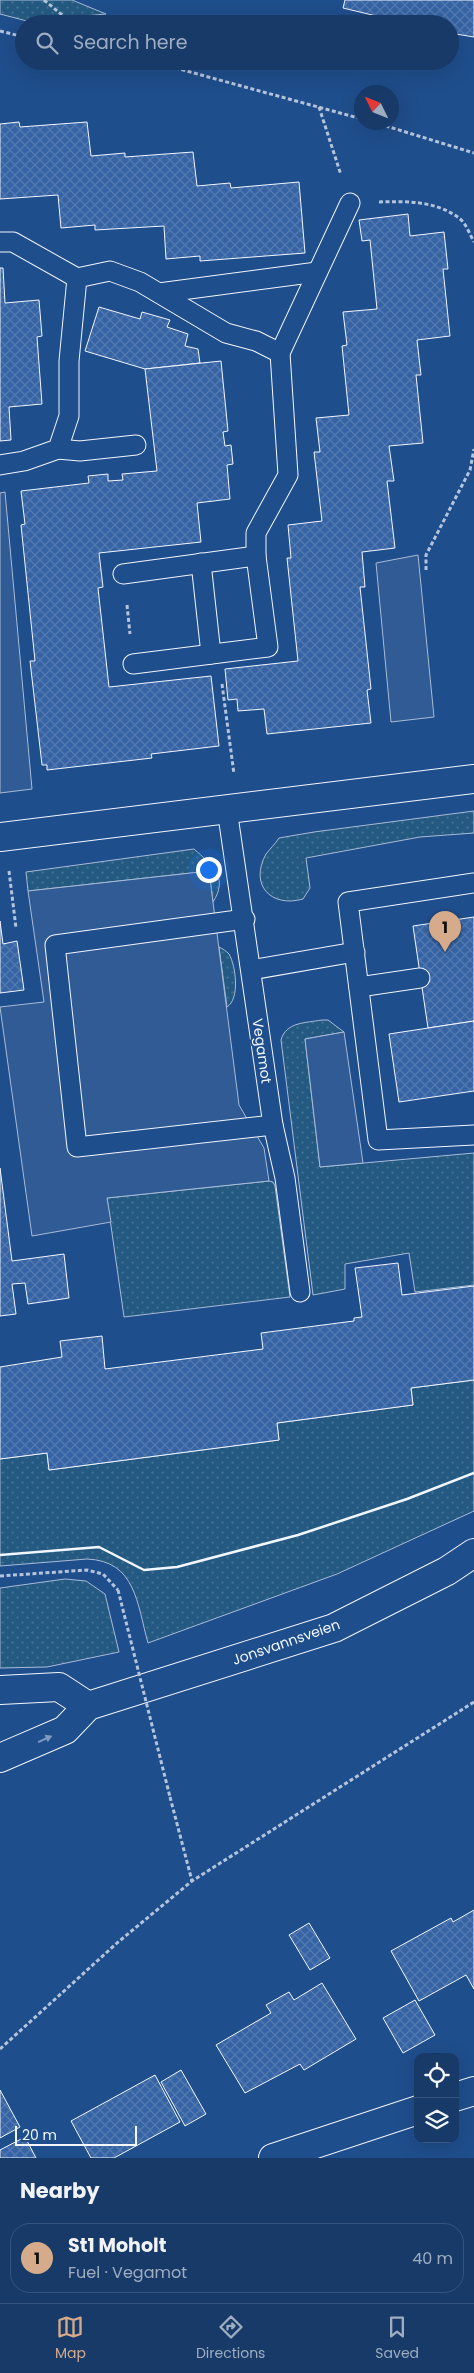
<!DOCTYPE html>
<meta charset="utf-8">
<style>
:root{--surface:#173a69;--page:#20416f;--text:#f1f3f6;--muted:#9eadc0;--line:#36547d;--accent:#d6ab8b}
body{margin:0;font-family:Poppins,sans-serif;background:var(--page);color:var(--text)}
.controls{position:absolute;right:15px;bottom:15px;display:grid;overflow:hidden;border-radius:10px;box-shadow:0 5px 20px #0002}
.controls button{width:45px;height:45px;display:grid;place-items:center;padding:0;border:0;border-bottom:1px solid var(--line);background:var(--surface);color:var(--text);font:25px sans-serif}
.compass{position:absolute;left:354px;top:85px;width:45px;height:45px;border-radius:50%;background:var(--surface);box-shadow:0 5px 20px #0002;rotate:313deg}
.scale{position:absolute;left:15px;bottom:12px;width:122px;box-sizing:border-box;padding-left:5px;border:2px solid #f2f6ff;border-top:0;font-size:14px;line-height:18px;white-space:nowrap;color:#f2f6ff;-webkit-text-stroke:4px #1f4e8c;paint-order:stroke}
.you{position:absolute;left:208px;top:869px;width:18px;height:18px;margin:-12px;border:4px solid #fff;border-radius:50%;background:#1a73e8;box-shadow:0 0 0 8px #1a73e833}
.badge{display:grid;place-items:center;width:32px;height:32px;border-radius:50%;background:var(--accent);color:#111;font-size:16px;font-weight:700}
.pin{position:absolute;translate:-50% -41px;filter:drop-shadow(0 1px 2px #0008)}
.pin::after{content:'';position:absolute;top:26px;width:18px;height:15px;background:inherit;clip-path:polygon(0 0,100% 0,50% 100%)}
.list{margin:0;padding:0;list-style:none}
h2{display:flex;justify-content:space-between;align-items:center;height:65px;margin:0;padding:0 20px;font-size:21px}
h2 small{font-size:16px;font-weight:400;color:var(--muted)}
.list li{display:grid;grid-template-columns:32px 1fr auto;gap:15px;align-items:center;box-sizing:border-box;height:70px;margin:0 10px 10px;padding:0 10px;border:1px solid var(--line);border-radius:20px}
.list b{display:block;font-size:19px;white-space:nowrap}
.list p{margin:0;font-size:16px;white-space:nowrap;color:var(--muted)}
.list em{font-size:16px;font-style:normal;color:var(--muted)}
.icon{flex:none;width:28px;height:28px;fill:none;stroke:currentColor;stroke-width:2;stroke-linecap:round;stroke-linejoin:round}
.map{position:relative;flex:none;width:474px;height:2158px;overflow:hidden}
.search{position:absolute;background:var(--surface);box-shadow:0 5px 20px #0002;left:15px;right:15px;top:15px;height:55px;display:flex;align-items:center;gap:12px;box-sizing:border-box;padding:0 18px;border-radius:28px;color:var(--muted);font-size:19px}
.sheet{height:145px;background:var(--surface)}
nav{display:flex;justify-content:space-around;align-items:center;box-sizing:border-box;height:70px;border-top:1px solid var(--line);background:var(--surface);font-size:14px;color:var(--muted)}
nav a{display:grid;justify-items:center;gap:2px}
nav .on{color:var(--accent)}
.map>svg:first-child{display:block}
.grass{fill:url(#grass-dots);stroke:#a8bbd7}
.parking{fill:#305b95;stroke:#a8bbd7}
.building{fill:url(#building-cross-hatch);stroke:#f2f6ff}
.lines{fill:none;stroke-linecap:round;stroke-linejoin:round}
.lane-casing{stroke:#f2f6ff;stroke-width:21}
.street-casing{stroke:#f2f6ff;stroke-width:30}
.secondary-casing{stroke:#f2f6ff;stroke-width:30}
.path{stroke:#b3c4dc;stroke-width:3;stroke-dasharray:4 2.5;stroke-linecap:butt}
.lane{stroke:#1f4e8c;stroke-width:19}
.street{stroke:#1f4e8c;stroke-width:28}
.secondary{stroke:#1f4e8c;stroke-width:28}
.path-bridge{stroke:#b3c4dc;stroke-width:3;stroke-dasharray:4 2.5;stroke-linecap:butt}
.wall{stroke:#f2f6ff;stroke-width:2.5}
.oneway{fill:#7e9ac0}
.labels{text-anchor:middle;stroke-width:4;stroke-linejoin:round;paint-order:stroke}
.street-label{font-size:14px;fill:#f2f6ff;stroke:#1f4e8c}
</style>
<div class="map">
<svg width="474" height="2158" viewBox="0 0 474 2158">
<defs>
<pattern id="grass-dots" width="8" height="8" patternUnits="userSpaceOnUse" patternTransform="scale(1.25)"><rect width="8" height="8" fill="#245a82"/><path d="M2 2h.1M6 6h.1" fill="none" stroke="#447295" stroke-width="1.8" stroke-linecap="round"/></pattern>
<pattern id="building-cross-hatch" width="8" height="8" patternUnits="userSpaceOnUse" patternTransform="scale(1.25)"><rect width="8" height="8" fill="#3563a3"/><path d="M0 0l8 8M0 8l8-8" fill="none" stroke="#537ab1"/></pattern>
</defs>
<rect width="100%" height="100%" fill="#1f4e8c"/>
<g class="grass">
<polygon points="0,0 72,0 106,14 27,21 0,14"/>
<path d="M 474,811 L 474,833 L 420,837 L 306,858 L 310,888 L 303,899 C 271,908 249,885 266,854 C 270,849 275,844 279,838 L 314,832 Z"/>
<path d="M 194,849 C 212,865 229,877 213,902 L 209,871 L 28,891 L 26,872 Z"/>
<path d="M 219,947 C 223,949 226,951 229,954 C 236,966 240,999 227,1007 Z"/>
<path d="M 322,1020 L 328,1020 L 344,1032 L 305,1039 L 320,1167 L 474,1153 L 474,1285 L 415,1292 L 409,1253 L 345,1264 L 345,1289 L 313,1295 L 281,1040 C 286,1022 305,1023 322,1020 Z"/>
<polygon points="269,1181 273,1182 275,1186 290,1297 124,1317 107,1198"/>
<path d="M 474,1380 L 474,1511 L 337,1574 L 148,1643 C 137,1604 136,1561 87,1559 L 0,1566 L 0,1459 L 47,1453 L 49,1470 L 279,1440 L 277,1423 L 413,1405 L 411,1388 Z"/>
<polygon points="65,1579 86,1581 105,1594 119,1652 47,1667 0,1668 0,1588"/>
</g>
<g class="parking">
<polygon points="5,492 32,789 0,793 0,493"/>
<polygon points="418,555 434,717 391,722 376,563"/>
<polygon points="209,871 239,1105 264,1148 269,1181 107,1198 111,1222 32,1236 0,1007 44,1002 28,891"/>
<polygon points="344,1032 363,1163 320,1167 305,1039"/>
</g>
<g class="building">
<polygon points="345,0 474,0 474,37 450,33 450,24 410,24 343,8"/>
<polygon points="19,122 20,127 87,122 91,156 125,153 125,157 193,152 197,186 230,183 231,188 299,182 305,253 200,261 200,256 166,259 164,226 95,230 95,225 61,228 58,195 0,199 0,124"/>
<polygon points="408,214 410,236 444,232 448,269 443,269 450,336 417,340 421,375 416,375 423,443 389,446 394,481 387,481 395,548 362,552 365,587 360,587 371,689 367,690 371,723 267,734 264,709 238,711 237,699 228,700 225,669 298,661 287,558 291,558 288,525 322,521 314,452 320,452 316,418 349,415 342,346 347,345 343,312 377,309 370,240 362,241 359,220"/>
<polygon points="0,268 3,268 5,303 39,300 42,336 37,337 42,404 9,407 11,440 0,441"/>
<polygon points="99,307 140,319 142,312 170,320 167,327 188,334 185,346 198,349 200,363 145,369 85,351"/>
<polygon points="221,361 228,431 223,432 225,446 231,445 233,464 227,465 230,499 197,503 201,542 99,553 103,587 98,588 109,687 211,676 219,746 151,754 152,758 47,770 47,765 42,765 30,661 35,661 21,525 25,524 21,491 89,483 88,476 108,474 108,481 123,480 122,474 157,471 145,369"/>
<polygon points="474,917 474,1021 428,1028 413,926"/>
<polygon points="0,921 3,944 17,941 24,990 0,993"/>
<polygon points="474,1021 474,1091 399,1102 389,1034"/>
<polygon points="0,1168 12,1261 64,1254 69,1298 28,1304 25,1283 12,1284 16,1314 0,1316"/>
<polygon points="398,1263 402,1295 474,1286 474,1380 411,1388 413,1405 277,1423 279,1440 49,1470 47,1453 0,1459 0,1367 62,1357 60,1341 102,1336 105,1369 263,1349 261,1333 354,1321 354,1318 362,1317 355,1268"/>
<polygon points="474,1910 474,1989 466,1975 419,2001 391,1951 451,1918 453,1922"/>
<polygon points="309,1923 330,1958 310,1970 289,1935"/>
<polygon points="322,1983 356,2039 304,2070 300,2064 245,2093 216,2045 271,2013 266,2005 289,1992 294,2000"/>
<polygon points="415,2000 435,2035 403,2053 383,2018"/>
<polygon points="181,2070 206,2114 185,2126 161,2082"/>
<polygon points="155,2075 180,2122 114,2158 91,2158 71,2121"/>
<polygon points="0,2090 20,2127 0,2138"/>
<polygon points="25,2137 36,2158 0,2158 0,2150"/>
</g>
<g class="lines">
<defs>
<g id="lane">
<polyline points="0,242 13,242 77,278 69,361 69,416 58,449 24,461 0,465"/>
<polyline points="77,278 110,271 140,282 226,333 256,341 280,353 288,475 256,533 256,556 268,647 133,664"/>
<polyline points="159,293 317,272"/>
<polyline points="280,353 350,203"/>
<polyline points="58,449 80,451 136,445"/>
<polyline points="201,563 211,654"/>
<polyline points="123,574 256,556"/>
<polyline points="227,809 273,1125 285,1178 300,1292"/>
<polyline points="474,883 348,902 378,1140 474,1135"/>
<polyline points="245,919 55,945 77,1147 273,1125"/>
<polyline points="251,970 355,952"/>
<polyline points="359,987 420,978"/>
</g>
<g id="street">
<polyline points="455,2097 474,2091"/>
<polyline points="273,2158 418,2110"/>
</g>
<g id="secondary">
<polyline points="0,837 474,779"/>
<polyline points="0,1690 59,1687 88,1706"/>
<polyline points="0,1758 65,1730 88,1706 334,1628 447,1571 474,1553"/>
</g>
</defs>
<use href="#lane" class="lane-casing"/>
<use href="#street" class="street-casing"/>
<use href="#secondary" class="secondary-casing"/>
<g class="path">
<polyline points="44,0 73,24"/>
<polyline points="0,31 24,37"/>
<polyline points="150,61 362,119"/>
<polyline points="319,107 341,175"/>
<polyline points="373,122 474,153"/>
<path d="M 379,202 C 407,201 436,201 459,218 C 466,223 470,235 474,242"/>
<polyline points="426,570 426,555 470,470 474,449"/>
<polyline points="127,605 130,634"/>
<polyline points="222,684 234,774"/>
<polyline points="9,871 16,928"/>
<polyline points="0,1576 87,1570 103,1574 118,1590"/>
<polyline points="170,1797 192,1881"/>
<polyline points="0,2049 117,1943 192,1881 474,1702"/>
</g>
<use href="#lane" class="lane"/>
<use href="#street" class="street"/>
<use href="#secondary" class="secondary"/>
<polyline class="path-bridge" points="118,1590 170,1797"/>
<polyline class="wall" points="0,1555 99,1547 144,1570 177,1567 298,1535 407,1499 474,1473"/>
</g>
<defs><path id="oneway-solid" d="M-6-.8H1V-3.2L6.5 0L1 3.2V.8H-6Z" transform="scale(1.25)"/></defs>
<use class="oneway" href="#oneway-solid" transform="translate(45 1739) rotate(-24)"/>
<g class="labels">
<g class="street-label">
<text transform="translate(262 1051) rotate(82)" y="5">Vegamot</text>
<text transform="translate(286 1642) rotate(-19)" y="5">Jonsvannsveien</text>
</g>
</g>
</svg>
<div class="controls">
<button><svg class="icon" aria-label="locate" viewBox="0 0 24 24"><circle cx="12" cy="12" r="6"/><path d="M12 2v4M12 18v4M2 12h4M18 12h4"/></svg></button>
<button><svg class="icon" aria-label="layers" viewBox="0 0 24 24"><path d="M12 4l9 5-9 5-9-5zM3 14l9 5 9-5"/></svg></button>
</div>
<svg class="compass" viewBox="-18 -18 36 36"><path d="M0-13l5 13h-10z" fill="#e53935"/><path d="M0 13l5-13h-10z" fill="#9eadc0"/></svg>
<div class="scale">20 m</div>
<div class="you"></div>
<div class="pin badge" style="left:445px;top:952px">1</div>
<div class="search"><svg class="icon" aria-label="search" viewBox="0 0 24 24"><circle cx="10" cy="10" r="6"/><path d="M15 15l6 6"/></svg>Search here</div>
</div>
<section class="sheet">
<h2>Nearby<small></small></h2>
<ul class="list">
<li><span class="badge">1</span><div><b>St1 Moholt</b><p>Fuel · Vegamot</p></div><em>40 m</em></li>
</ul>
</section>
<nav>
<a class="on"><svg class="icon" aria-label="map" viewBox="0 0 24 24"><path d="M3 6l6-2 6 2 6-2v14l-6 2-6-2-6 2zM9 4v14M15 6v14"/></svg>Map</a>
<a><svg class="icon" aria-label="directions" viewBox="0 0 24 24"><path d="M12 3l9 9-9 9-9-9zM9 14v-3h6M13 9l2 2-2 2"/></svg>Directions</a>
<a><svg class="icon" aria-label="saved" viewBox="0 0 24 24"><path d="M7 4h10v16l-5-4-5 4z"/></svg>Saved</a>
</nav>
